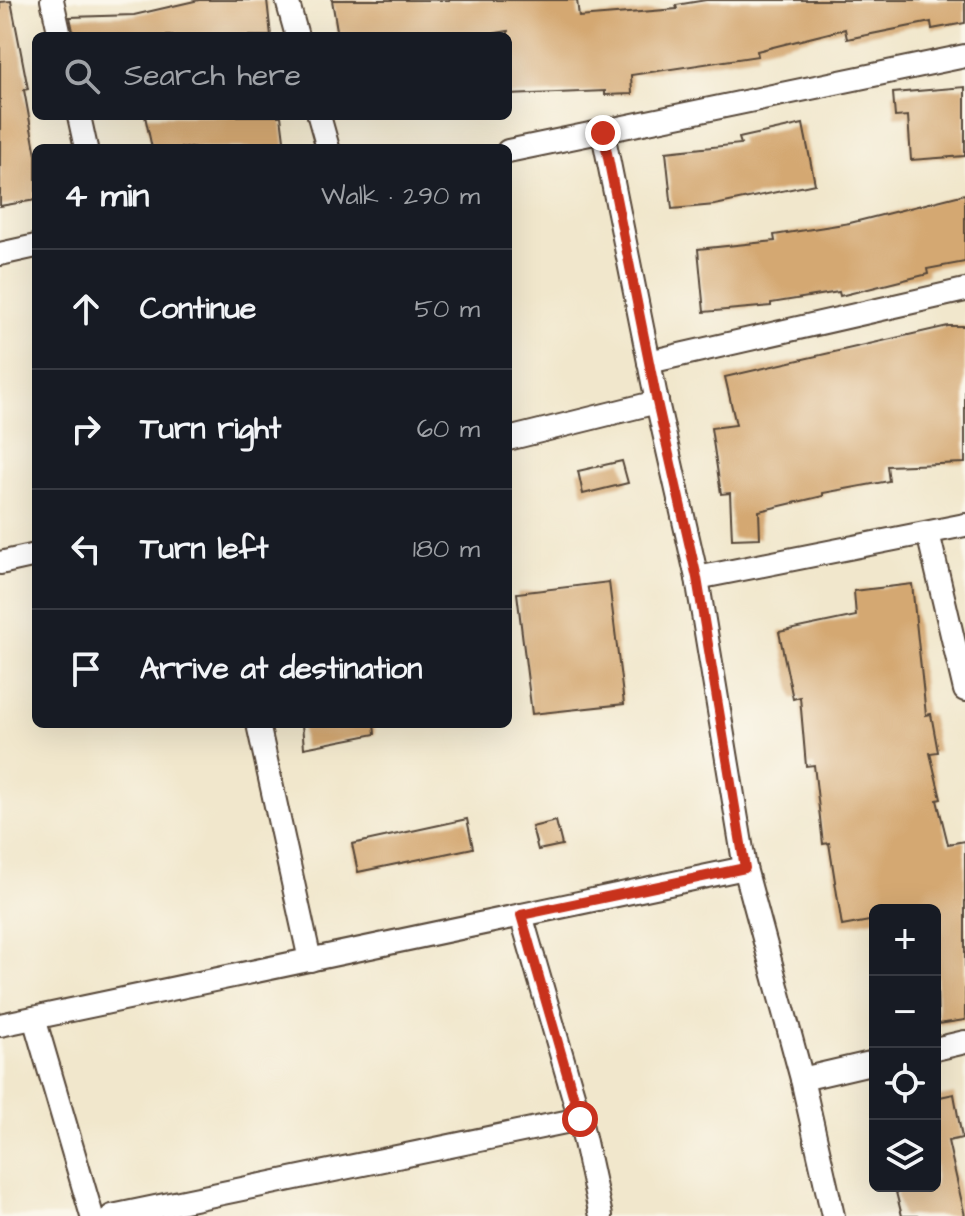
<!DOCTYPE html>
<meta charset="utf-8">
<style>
:root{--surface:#171b24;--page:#20242c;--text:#f1f3f6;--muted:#9ea1a6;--line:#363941}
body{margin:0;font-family:"Architects Daughter",sans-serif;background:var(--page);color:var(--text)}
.controls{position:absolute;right:24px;bottom:24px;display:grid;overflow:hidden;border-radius:12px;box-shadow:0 8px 32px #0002}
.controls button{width:72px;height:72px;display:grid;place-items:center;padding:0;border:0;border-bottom:2px solid var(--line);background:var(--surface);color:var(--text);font:40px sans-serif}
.stop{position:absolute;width:24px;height:24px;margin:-18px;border:6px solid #c8321e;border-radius:50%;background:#fff}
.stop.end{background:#c8321e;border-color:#fff;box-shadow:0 2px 8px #0008}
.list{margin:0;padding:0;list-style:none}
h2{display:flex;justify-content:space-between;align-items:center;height:104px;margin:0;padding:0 32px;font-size:34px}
h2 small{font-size:26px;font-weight:400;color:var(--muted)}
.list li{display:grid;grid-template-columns:52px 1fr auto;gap:24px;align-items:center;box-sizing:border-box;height:120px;padding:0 32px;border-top:2px solid var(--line)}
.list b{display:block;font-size:30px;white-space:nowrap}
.list em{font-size:26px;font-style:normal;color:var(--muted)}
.icon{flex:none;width:44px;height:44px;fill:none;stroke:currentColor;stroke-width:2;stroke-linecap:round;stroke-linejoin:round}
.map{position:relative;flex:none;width:965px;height:1216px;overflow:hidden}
.search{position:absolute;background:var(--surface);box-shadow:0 8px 32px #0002;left:32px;top:32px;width:480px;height:88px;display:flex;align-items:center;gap:20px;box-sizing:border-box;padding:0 28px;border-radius:12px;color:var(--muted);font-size:30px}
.panel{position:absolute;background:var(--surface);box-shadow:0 8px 32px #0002;left:32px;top:144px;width:480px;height:584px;border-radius:12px}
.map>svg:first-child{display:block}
.building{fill:#d4a872}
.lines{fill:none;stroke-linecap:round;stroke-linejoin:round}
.street-casing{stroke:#564638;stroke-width:26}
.street{stroke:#fff;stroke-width:22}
.route{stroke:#c8321e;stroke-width:10}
</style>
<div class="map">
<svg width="965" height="1216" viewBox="0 0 965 1216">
<rect width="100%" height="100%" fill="#fbf7ec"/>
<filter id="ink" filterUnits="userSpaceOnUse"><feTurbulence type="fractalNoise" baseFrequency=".0125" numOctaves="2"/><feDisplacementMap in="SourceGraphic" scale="16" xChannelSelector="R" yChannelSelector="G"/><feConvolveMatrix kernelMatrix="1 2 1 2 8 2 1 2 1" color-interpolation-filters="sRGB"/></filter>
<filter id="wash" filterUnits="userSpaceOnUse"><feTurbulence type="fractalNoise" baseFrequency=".006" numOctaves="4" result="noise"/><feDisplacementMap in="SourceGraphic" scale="32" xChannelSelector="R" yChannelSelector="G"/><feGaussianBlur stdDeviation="1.8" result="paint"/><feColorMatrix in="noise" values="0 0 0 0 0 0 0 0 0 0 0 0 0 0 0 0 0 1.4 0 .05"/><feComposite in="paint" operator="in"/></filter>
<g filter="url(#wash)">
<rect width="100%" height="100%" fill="#f1e7cc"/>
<g id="blocks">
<g class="building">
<polygon points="199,0 267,0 271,36 74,36 70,17 134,15"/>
<polygon points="332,0 577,0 579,17 677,9 676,5 706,0 965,0 965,23 932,29 931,22 847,39 845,29 757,51 758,56 631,75 632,94 605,95 605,91 508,95 508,31 479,36 338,36"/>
<polygon points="11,1 28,89 24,90 36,155 36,200 0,206 0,2"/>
<polygon points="965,87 965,156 911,160 908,116 895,117 893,93"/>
<polygon points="145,116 281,116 285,148 152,148"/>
<polygon points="803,124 815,184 715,205 672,209 666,152 741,144 739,138"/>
<polygon points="965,194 965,262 927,269 928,274 840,296 839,292 771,303 771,306 704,312 698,249 775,241 774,235 850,223"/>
<polygon points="948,326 965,326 965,463 887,466 889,481 823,493 823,496 759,511 760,538 732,539 730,493 721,494 711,428 736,425 725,377"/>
<polygon points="622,461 628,483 583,494 578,471"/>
<polygon points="609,582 624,704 532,714 517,593"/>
<polygon points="912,584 926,715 931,714 938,752 930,753 941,799 937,800 948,844 965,841 965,1020 938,1024 935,910 875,910 875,920 842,926 829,843 823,844 814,765 806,766 800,697 793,699 779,632 856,616 854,591"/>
<polygon points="302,724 374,724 375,734 304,748"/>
<polygon points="467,819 473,848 358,872 352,844"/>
<polygon points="556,821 562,845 538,850 532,827"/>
<polygon points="954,1094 962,1138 948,1141 965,1216 902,1216 896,1192 935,1186 935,1098"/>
</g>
</g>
</g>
<g filter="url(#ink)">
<use href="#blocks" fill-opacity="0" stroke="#564638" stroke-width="2"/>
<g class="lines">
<defs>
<g id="street">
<polyline points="52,0 60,36"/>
<polyline points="287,0 297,36"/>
<polyline points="79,116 86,148"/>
<polyline points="319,116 328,148"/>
<polyline points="603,133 657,402 697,578 745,868 802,1079 833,1216"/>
<polyline points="508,151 965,56"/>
<polyline points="0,254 36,246"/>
<polyline points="649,362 965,290"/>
<polyline points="508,439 657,402"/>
<polyline points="928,533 965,690"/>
<polyline points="0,563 36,555"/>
<polyline points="697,578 965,525"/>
<polyline points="258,724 310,960"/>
<polyline points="521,915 580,1119 601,1216"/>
<polyline points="34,1018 92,1216"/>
<polyline points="0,1025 745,868"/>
<polyline points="935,1049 965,1042"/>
<polyline points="802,1079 875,1062"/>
<polyline points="112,1216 580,1119"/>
</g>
</defs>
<use href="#street" class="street-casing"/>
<use href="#street" class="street"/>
</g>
</g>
<g class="lines" filter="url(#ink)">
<polyline class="route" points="580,1119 521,915 745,868 697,578 657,402 603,133"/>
</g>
</svg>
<div class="controls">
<button>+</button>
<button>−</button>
<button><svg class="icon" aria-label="locate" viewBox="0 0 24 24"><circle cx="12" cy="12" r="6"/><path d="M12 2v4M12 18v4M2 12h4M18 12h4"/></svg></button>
<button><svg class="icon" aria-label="layers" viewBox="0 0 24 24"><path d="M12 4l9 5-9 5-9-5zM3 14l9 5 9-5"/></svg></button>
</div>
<div class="stop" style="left:580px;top:1119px"></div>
<div class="stop end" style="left:603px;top:133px"></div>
<div class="search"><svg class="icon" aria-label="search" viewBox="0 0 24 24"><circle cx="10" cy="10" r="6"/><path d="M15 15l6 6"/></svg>Search here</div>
<section class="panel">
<h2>4 min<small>Walk · 290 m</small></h2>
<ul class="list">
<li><svg class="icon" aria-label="ahead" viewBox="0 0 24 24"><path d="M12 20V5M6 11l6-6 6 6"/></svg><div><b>Continue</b></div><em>50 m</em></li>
<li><svg class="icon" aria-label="right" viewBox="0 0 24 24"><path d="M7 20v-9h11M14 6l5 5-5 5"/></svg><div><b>Turn right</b></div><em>60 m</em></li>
<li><svg class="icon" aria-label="left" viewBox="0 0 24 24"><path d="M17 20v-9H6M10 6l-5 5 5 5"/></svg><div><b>Turn left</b></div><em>180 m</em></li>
<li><svg class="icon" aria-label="arrive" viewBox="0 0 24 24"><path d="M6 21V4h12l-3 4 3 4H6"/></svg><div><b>Arrive at destination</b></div></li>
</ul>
</section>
</div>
